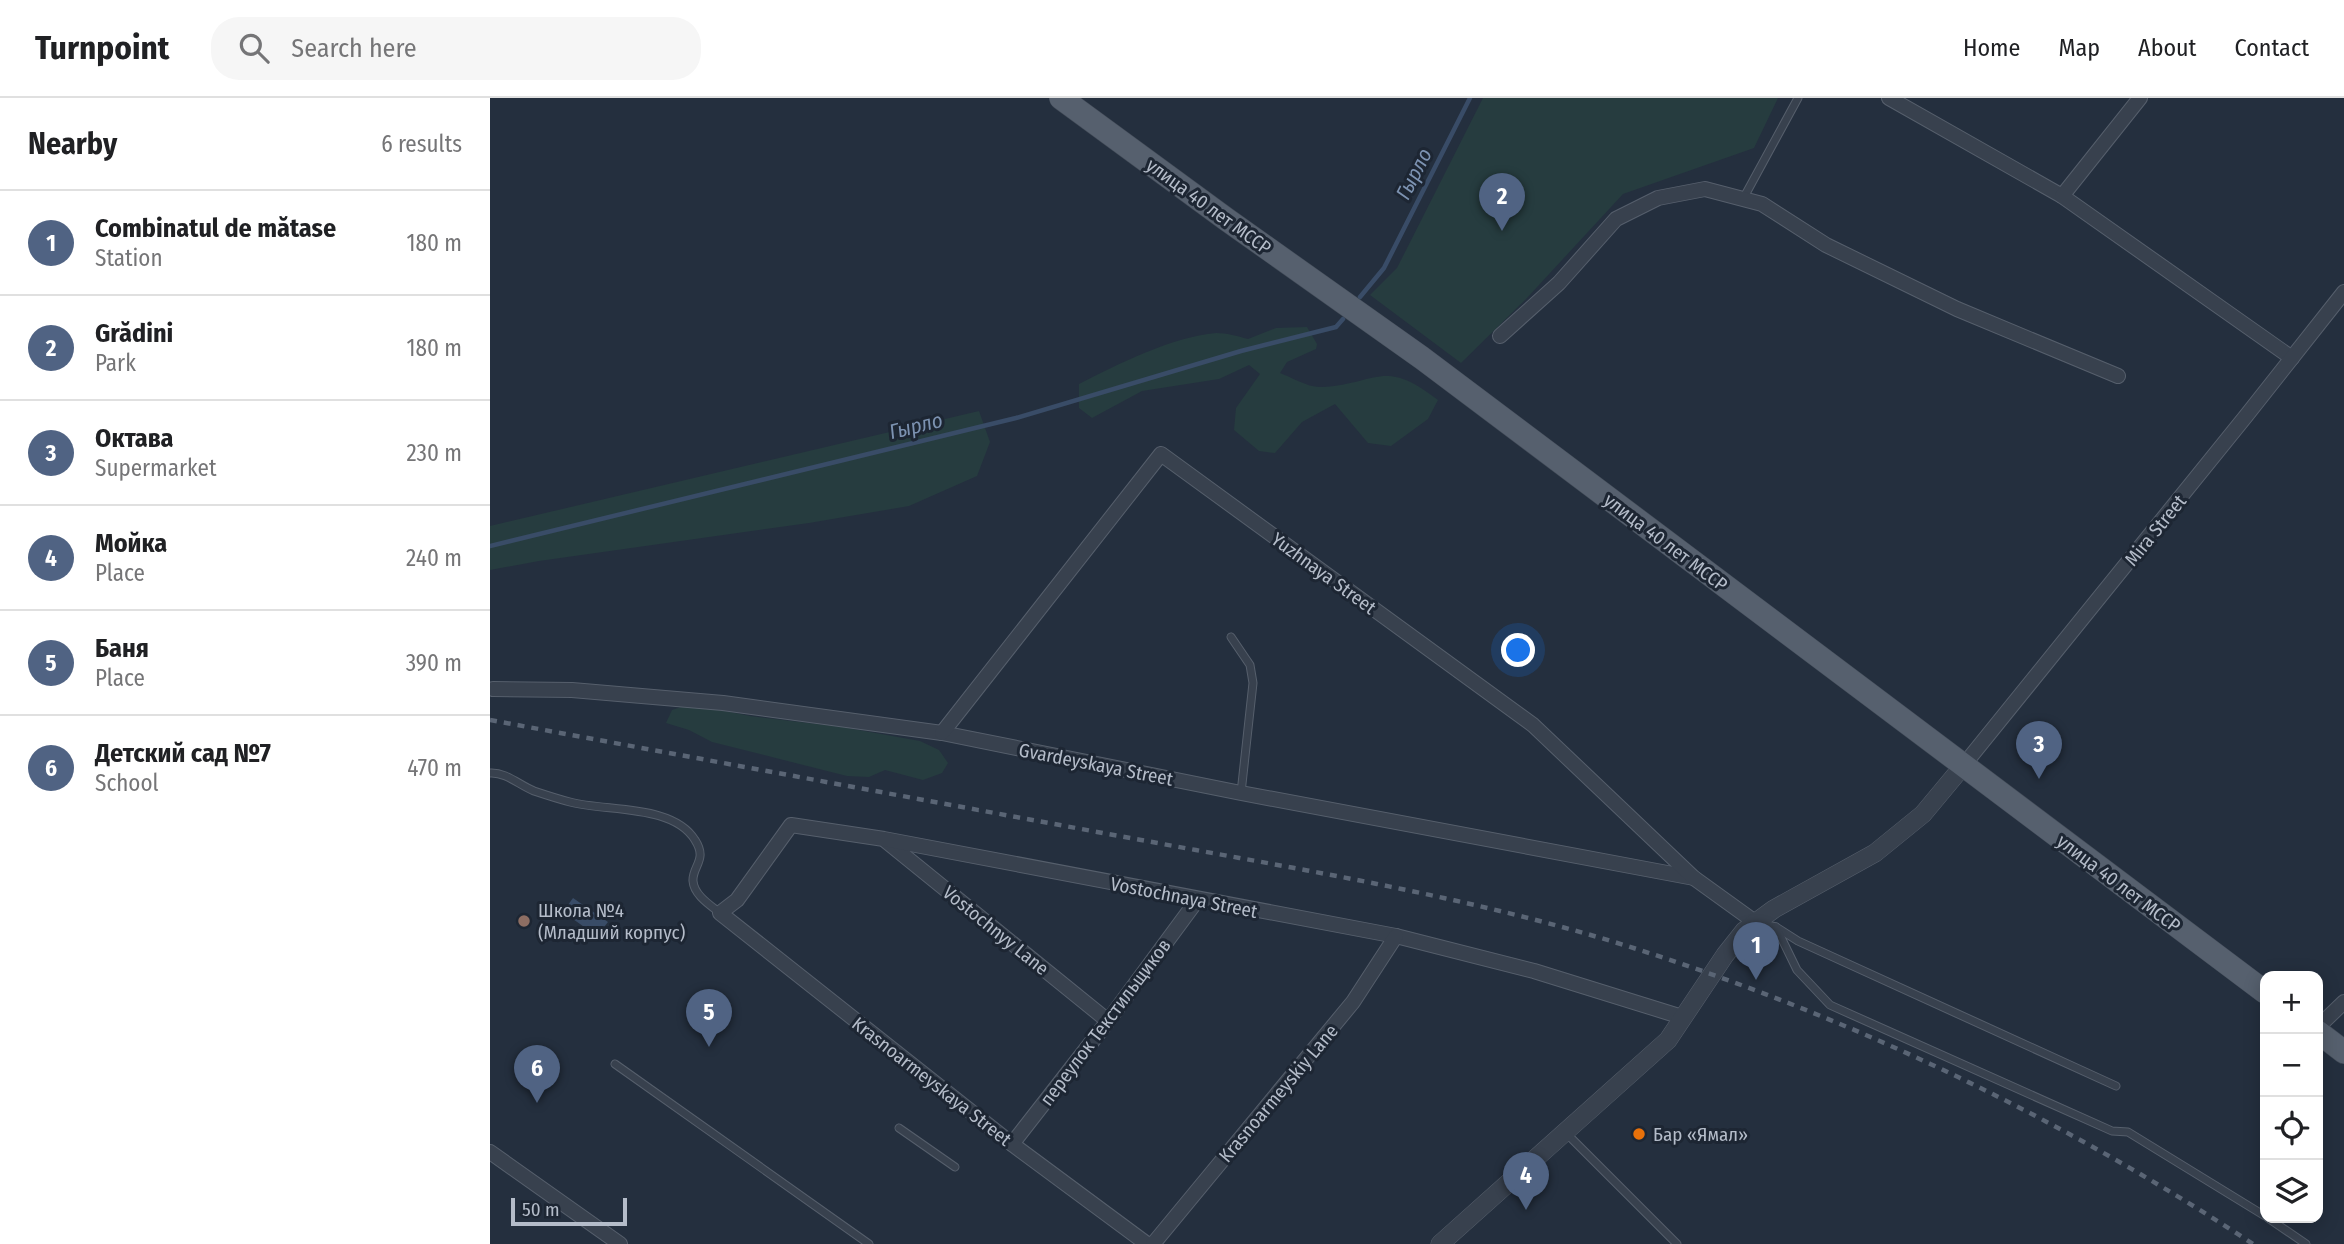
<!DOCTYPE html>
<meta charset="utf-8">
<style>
:root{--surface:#fff;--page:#f6f6f6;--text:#202124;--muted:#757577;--line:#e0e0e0;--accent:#506383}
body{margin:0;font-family:"Fira Sans Condensed",sans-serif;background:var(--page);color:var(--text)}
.controls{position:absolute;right:21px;bottom:21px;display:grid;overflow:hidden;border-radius:14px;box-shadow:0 4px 18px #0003}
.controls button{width:63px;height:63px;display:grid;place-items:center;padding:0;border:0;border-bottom:2px solid var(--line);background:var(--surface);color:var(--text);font:35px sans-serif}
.scale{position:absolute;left:21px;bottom:18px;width:116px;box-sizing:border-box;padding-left:7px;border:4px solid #b4bcc9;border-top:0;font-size:19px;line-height:24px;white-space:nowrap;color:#b4bcc9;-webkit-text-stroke:5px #1d2633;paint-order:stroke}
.you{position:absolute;left:1029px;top:553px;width:24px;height:24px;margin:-18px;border:5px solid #fff;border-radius:50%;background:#1a73e8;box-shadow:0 0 0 10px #1a73e833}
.badge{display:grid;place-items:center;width:46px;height:46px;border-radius:50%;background:var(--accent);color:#fff;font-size:23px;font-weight:700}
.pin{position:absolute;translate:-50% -58px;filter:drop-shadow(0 2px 4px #0008)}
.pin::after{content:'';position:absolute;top:37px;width:24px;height:21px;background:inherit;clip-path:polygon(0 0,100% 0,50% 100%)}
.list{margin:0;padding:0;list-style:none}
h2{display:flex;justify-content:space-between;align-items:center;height:91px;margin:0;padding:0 28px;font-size:30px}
h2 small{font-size:23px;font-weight:400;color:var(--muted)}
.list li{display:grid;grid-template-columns:46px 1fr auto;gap:21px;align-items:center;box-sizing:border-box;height:105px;padding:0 28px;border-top:2px solid var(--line)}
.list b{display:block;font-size:26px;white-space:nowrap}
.list p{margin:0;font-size:23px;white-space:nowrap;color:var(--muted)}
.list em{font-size:23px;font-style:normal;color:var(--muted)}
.icon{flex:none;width:38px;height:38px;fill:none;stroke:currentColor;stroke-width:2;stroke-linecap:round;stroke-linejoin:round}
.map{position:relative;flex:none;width:1854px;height:1146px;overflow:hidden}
header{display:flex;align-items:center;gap:42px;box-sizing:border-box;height:98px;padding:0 35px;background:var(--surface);border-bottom:2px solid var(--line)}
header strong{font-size:33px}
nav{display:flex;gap:38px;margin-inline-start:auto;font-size:24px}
.search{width:490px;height:63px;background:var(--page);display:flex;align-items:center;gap:18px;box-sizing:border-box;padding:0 24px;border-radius:28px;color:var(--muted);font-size:26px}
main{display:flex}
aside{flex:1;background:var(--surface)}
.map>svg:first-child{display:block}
.green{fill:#263c3f}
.water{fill:#394c67}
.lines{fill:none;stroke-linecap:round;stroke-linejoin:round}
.stream{stroke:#394c67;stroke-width:4.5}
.service-casing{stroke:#565f6c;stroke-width:9}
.minor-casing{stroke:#565f6c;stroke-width:16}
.tertiary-casing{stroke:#565f6c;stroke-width:19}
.primary-casing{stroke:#414a57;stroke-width:24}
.service{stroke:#38414e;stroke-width:7}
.minor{stroke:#38414e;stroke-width:14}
.tertiary{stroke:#38414e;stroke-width:18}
.primary{stroke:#56606e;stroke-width:23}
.rail{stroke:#5a6575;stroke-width:4.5;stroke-dasharray:7 7;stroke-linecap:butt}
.education-dot{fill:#8d6e63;stroke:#1d2633;stroke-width:2.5}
.food-dot{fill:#e8710a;stroke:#1d2633;stroke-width:2.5}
.labels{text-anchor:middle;stroke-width:6;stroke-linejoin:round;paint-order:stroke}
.street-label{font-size:19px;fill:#b4bcc9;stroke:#1d2633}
.poi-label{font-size:19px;fill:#b4bcc9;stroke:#1d2633;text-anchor:start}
.water-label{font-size:21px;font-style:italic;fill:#7c92b1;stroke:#1d2633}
</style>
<header>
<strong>Turnpoint</strong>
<div class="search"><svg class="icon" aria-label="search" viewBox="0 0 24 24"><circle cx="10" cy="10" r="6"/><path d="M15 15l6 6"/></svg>Search here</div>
<nav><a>Home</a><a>Map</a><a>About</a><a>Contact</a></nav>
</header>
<main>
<aside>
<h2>Nearby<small>6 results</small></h2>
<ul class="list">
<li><span class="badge">1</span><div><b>Combinatul de mătase</b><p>Station</p></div><em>180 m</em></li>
<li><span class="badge">2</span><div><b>Grădini</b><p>Park</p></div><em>180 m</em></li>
<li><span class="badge">3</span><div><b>Октава</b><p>Supermarket</p></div><em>230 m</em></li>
<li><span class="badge">4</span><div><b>Мойка</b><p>Place</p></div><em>240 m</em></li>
<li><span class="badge">5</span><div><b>Баня</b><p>Place</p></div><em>390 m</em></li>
<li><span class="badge">6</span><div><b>Детский сад №7</b><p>School</p></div><em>470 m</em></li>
</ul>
</aside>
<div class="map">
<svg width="1854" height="1146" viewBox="0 0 1854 1146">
<rect width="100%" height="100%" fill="#242f3e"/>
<g class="green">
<polygon points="993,0 1288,0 1264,50 1133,96 1036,201 971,265 880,197 907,170"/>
<path d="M 817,229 L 827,246 L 826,251 L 797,264 L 790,275 C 801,279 819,290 831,289 C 888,286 893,259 948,302 L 938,321 L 901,348 L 878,345 L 845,306 L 812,324 L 785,355 L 769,353 L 744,332 L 746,310 L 770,276 L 759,267 L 729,281 L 652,293 L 602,320 L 589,310 L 589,286 C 628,266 682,239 726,235 C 737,235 747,238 758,241 L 786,230 Z"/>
<polygon points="489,313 500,344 487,378 419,408 319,425 49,463 0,472 0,428"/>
<polygon points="200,606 260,618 352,629 430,643 449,652 458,665 452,675 433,682 395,672 379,679 357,678 222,644 199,632 176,625 182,612"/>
</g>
<polygon class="water" points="83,800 118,824 107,838 73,814"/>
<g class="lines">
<g class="stream">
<polyline points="870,199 894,170 980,0"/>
<polyline points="0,448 526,320 751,253 846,229 853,221"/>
</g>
<defs>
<g id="service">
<polyline points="1253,101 1308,0"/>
<polyline points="741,539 760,567 763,585 751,695"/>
<path d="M 0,675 C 16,674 29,687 44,693 C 56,697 68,701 80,704 C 117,714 183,706 205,742 C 218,762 202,768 203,783 C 204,797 220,807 230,815"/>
<polyline points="1269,825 1286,829 1308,843 1626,988"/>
<polyline points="1286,829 1307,872 1340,907 1622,1033 1638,1034 1775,1118"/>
<polyline points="125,966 379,1146"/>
<polyline points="409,1030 465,1069"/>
<polyline points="1076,1035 1187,1146"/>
<polyline points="1778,1120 1816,1146"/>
</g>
<g id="minor">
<polyline points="1399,0 1572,98"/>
<polyline points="1650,0 1572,98 1802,260"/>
<polyline points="1010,238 1069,185 1126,121 1168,100 1215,91 1272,106 1336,147 1467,211 1628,278"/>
<polyline points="3,591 82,592 233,605 452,635 751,695 1204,780"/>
<polyline points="452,635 671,356 1043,627 1204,780 1265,824"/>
<polyline points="1473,668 1756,318 1854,194"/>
<polyline points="396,743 618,923"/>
<polyline points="1828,929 1854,904"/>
<polyline points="522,1046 618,923 708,801"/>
<polyline points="0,1054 130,1146"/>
<polyline points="657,1146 522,1046 230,815 247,802 301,727 394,741 906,838 1044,873 1192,919"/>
<polyline points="663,1146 863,904 906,838"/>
</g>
<polyline id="tertiary" points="950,1146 1178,942 1235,857 1254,833 1284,811 1385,755 1433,716 1473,668"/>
<g id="primary">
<polyline points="571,0 736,121 932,260 1775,894"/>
<polyline points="1828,934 1854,954"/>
</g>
</defs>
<use href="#service" class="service-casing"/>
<use href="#minor" class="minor-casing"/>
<use href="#tertiary" class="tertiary-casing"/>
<use href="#primary" class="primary-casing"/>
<use href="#service" class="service"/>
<use href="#minor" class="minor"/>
<use href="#tertiary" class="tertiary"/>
<use href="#primary" class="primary"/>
<path class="rail" d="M 0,622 C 217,662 434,702 651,742 C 813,772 976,798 1134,847 C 1357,917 1568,1018 1763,1146"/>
</g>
<circle class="education-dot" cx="34" cy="823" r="7"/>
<circle class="food-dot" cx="1149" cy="1036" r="7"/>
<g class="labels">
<g class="street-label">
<text transform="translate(719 108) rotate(36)" y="7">улица 40 лет МССР</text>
<text transform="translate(1665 432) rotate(-51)" y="7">Mira Street</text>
<text transform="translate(1176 444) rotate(37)" y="7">улица 40 лет МССР</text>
<text transform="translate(834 475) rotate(36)" y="7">Yuzhnaya Street</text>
<text transform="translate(606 666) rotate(11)" y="7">Gvardeyskaya Street</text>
<text transform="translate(1629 785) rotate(37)" y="7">улица 40 лет МССР</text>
<text transform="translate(694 799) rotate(11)" y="7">Vostochnaya Street</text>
<text transform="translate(506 832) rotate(39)" y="7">Vostochnyy Lane</text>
<text transform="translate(615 924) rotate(-53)" y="7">переулок Текстильщиков</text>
<text transform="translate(442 983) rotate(38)" y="7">Krasnoarmeyskaya Street</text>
<text transform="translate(788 995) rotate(-50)" y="7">Krasnoarmeyskiy Lane</text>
</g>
<g class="poi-label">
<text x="48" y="819">Школа №4<tspan x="48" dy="22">(Младший корпус)</tspan></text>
<text x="1163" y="1043">Бар «Ямал»</text>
</g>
<g class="water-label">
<text transform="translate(924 76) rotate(-63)" y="7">Гырло</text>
<text transform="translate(426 328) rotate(-14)" y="7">Гырло</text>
</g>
</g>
</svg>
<div class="controls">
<button>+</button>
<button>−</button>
<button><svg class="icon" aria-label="locate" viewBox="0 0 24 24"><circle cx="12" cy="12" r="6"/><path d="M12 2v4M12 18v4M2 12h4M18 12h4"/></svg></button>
<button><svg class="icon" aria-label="layers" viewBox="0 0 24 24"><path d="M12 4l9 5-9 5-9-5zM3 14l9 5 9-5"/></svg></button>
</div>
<div class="scale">50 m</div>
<div class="you"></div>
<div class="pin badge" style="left:1266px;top:882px">1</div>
<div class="pin badge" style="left:1012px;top:133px">2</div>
<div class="pin badge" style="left:1549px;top:681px">3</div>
<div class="pin badge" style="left:1036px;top:1112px">4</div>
<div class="pin badge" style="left:219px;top:949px">5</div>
<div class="pin badge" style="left:47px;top:1005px">6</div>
</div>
</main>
